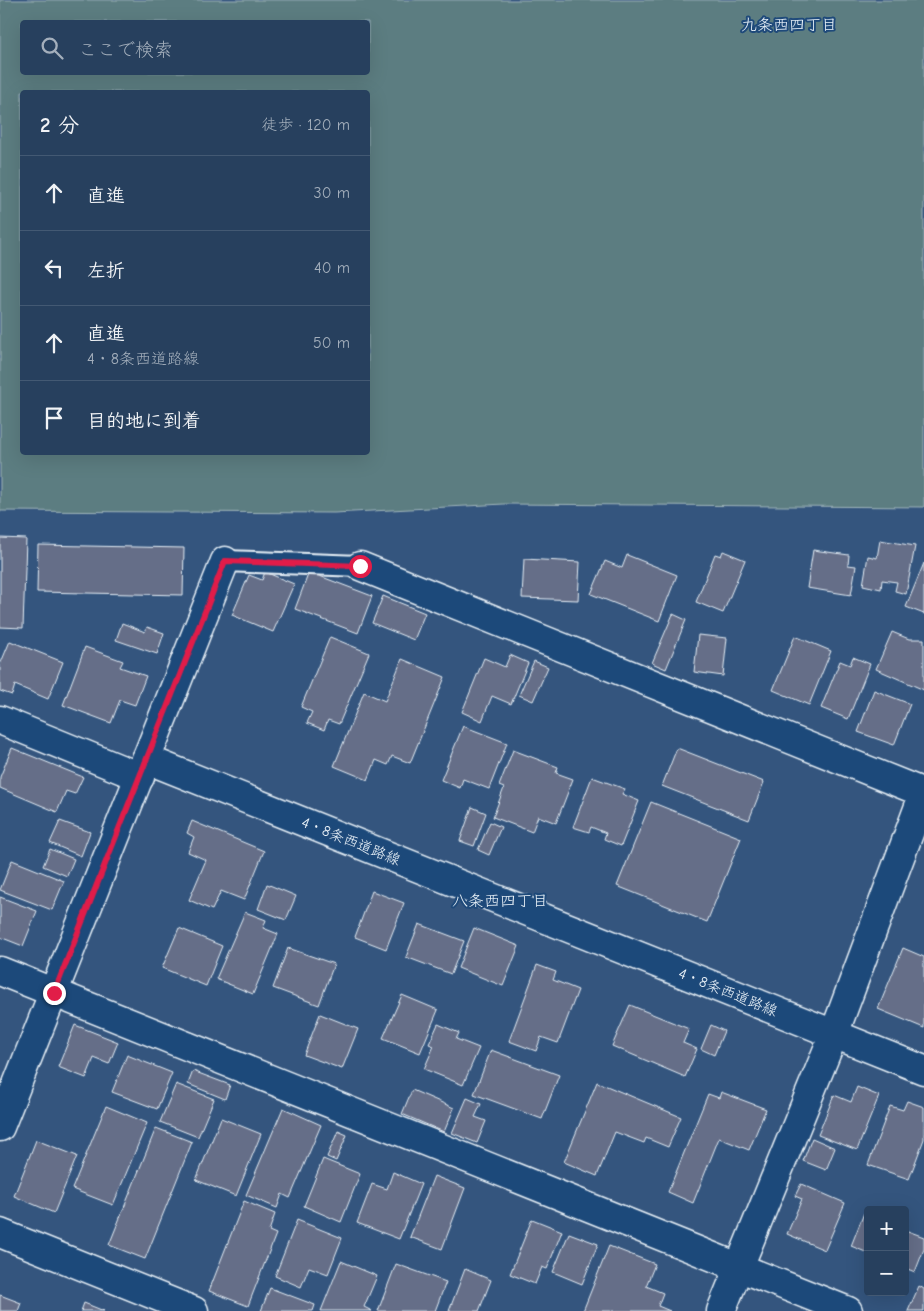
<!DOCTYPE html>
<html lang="ja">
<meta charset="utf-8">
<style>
:root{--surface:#27405e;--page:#2f4764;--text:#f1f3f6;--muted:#a4afbc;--line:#435973}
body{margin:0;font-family:"Comic Neue","Klee One",sans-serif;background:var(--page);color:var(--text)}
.controls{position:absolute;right:15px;bottom:15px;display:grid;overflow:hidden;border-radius:5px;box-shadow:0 5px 20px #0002}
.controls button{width:45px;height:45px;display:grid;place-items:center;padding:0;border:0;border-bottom:1px solid var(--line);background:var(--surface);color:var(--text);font:25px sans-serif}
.stop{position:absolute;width:15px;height:15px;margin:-11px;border:4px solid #e11d48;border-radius:50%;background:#fff}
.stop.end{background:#e11d48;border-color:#fff;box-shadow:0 1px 5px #0008}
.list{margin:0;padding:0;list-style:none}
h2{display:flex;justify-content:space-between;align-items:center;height:65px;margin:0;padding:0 20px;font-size:21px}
h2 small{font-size:16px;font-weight:400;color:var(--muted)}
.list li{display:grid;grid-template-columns:32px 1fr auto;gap:15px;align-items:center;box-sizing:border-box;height:75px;padding:0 20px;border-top:1px solid var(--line)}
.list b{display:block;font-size:19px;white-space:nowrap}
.list p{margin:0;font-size:16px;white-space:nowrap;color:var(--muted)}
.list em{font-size:16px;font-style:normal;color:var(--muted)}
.icon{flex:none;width:28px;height:28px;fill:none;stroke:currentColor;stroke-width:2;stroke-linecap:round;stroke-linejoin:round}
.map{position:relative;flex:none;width:924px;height:1311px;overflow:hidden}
.search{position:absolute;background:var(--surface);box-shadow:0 5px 20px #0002;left:20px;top:20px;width:350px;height:55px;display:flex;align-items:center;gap:12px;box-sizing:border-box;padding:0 18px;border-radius:5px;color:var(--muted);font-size:19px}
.panel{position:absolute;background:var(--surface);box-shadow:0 5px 20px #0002;left:20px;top:90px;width:350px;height:365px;border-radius:5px}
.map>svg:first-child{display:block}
.green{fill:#5c7d81;stroke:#a2b7bc;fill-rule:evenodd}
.building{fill:#656e88;stroke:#e8f1f8}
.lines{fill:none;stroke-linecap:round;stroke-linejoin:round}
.service-casing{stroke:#e8f1f8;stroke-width:24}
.minor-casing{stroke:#e8f1f8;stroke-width:31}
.service{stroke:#1f4a7a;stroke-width:20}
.minor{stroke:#1f4a7a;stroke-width:28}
.route{stroke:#e11d48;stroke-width:6}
.labels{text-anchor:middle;stroke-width:4;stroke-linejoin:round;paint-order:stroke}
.street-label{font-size:15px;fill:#e8f1f8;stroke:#1f4a7a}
.neighbourhood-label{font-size:16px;fill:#e8f1f8;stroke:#1f4a7a}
</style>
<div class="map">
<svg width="924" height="1311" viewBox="0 0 924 1311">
<rect width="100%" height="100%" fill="#34557e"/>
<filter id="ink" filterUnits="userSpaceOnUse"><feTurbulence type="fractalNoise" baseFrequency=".02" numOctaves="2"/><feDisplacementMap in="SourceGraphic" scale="10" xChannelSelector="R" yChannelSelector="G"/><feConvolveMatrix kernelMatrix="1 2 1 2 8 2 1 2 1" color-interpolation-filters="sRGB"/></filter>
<g filter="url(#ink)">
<path class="green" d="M 0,0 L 924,0 L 924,507 L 504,504 L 334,513 L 0,511 ZM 22,22 L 368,22 L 368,72 L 22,72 ZM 22,92 L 368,92 L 368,452 L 22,452 Z"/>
<g class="building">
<polygon points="0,538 26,539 23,628 0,627"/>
<polygon points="880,540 915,546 906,594 895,591 897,582 882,580 881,589 863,585 868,556 877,558"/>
<polygon points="38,545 184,548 183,595 37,592"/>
<polygon points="813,550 849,555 848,565 856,566 851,595 807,588"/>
<polygon points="723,551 745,560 723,613 696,602 715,554 721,556"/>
<polygon points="627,555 677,575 659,621 591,594 605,561 622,568"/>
<polygon points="524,559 580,562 578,600 522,598"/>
<polygon points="924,563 924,614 906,607"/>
<polygon points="265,572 294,584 273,632 232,615 249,575 262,580"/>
<polygon points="309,572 372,596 358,633 295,609"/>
<polygon points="383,596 425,613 414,640 372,623"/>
<polygon points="673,614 686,620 666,669 652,663"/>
<polygon points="122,623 145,632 147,627 164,633 157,654 116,640"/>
<polygon points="892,632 909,639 924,639 924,690 876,669"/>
<polygon points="698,635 727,638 723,676 694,672"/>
<polygon points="795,636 831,651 809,705 773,690"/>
<polygon points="330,637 369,653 339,724 328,720 324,730 307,723 312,712 301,707"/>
<polygon points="10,641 63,662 48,699 15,685 12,695 0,691 0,665"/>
<polygon points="85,647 123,661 120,667 146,676 135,705 120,700 111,723 63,705"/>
<polygon points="510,655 528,663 511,704 492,696 482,721 462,712 484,658 505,667"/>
<polygon points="853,657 870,664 848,719 821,708 840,661 850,665"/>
<polygon points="402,659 445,677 410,763 392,756 388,765 376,760 368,780 334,766 364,692 385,701"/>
<polygon points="534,661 548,667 533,701 519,695"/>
<polygon points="874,690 910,704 894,745 858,732"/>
<polygon points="463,726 507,743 489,789 463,779 460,788 441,780"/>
<polygon points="12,748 83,777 75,794 66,791 57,812 0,788 0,777"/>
<polygon points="677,748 764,782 749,820 662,786"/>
<polygon points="513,750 558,767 556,773 573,779 556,823 538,816 532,832 493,817 504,788 499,786"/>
<polygon points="592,777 625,789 622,794 639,801 621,846 604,839 606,833 591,827 589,832 573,827"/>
<polygon points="651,802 741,838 707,922 617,886"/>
<polygon points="472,807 486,813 474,846 460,841"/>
<polygon points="60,821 90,832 81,856 50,843"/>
<polygon points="192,821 264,851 244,900 221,891 212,910 189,900 206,860 188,852 194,837 187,833"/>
<polygon points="490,822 501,827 489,855 478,850"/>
<polygon points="50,849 74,859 67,876 43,866"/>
<polygon points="12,860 64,881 52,910 0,890"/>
<polygon points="267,884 296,896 286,920 258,909"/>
<polygon points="372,891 404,903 386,949 355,937"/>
<polygon points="0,897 37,911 23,946 0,937"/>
<polygon points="245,912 266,920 263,928 278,934 253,994 216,979"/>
<polygon points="419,924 464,941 451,974 406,957"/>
<polygon points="179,928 222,946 206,986 162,968"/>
<polygon points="474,928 519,946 503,986 458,968"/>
<polygon points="288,948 334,964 319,1005 273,988"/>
<polygon points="903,948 924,957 924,1028 878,1009"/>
<polygon points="537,965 556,972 553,980 578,990 558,1043 541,1037 536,1051 509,1041"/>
<polygon points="402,995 438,1010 420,1053 383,1038"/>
<polygon points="630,1005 689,1029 683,1043 697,1049 685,1077 612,1046"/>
<polygon points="320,1014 358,1029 342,1069 304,1055"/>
<polygon points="438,1024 459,1033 456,1039 479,1048 463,1085 424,1069 434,1046 429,1044"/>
<polygon points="75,1025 118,1042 109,1064 94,1058 86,1078 58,1067"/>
<polygon points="711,1025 724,1031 714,1055 701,1049"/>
<polygon points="491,1050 559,1075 542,1119 474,1094"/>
<polygon points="127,1055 172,1073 157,1109 112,1092"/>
<polygon points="193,1071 230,1085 225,1099 188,1084"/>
<polygon points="597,1082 681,1117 668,1147 646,1138 644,1143 615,1132 597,1176 564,1162"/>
<polygon points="176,1084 214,1099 198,1137 160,1122"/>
<polygon points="857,1087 879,1096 857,1150 818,1135 834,1095 851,1102"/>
<polygon points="412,1090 454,1108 444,1132 402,1114"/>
<polygon points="721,1092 766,1109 749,1150 719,1138 693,1203 668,1192 708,1094 719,1098"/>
<polygon points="467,1098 481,1104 475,1117 486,1121 477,1143 452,1133"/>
<polygon points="907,1101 924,1107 924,1139 909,1179 868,1165 890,1106 903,1110"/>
<polygon points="106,1106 147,1123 113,1205 72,1189"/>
<polygon points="283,1108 321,1125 290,1198 282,1194 277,1208 246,1195"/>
<polygon points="221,1118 261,1134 236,1196 196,1180"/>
<polygon points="156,1128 192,1142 145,1259 109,1245"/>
<polygon points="338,1131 347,1135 336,1161 327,1157"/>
<polygon points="812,1138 835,1148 826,1170 803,1161"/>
<polygon points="36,1140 77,1156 54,1213 14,1196"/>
<polygon points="323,1159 360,1174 341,1222 304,1206"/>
<polygon points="393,1172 421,1184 399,1239 357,1223 372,1184 387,1189"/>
<polygon points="434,1176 465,1188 442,1249 410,1237"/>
<polygon points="801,1184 845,1203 825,1250 787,1234 802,1199 795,1196"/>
<polygon points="244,1201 275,1214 269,1231 276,1234 248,1306 209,1291"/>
<polygon points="864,1213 868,1215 868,1253 851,1246"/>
<polygon points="532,1219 562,1231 547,1269 542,1267 535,1284 510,1274"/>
<polygon points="297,1220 342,1238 328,1274 309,1267 301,1287 275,1276"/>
<polygon points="905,1230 924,1237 924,1249 915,1272 905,1268"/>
<polygon points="569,1233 598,1244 582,1284 553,1272"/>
<polygon points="609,1246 655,1264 646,1286 663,1293 658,1306 670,1311 583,1311"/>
<polygon points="341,1261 377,1276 364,1307 372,1311 321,1311"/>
<polygon points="396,1264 446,1282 435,1311 378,1311"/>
<polygon points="465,1269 491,1280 479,1311 449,1311"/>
<polygon points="919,1286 924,1289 924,1311 908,1311"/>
<polygon points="270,1288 315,1305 313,1311 261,1311"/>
<polygon points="0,1295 21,1303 18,1311 0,1311"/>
<polygon points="84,1303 104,1311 81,1311"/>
</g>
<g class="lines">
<defs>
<polyline id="service" points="225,561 360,566"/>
<g id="minor">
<polyline points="360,566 924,793"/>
<polyline points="0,720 140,777"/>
<polyline points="146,759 924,1070"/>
<polyline points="0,971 848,1311"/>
<polyline points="0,1127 225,561"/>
<polyline points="0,1233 194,1311"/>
<polyline points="721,1311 834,1034 924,793"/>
</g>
</defs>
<use href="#service" class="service-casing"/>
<use href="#minor" class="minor-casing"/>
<use href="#service" class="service"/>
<use href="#minor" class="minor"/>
</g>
</g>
<g class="lines" filter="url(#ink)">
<polyline class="route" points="54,993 225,561 360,566"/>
</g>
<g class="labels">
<g class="street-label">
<text transform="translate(351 841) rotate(22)" y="5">4・8条西道路線</text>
<text transform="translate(728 992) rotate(22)" y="5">4・8条西道路線</text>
</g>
<g class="neighbourhood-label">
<text x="789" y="30">九条西四丁目</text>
<text x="500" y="906">八条西四丁目</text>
</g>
</g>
</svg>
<div class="controls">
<button>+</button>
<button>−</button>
</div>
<div class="stop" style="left:360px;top:566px"></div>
<div class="stop end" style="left:54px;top:993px"></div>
<div class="search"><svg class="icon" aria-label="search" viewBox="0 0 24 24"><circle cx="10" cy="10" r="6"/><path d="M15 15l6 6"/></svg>ここで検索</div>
<section class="panel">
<h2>2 分<small>徒歩 · 120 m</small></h2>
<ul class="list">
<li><svg class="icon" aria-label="ahead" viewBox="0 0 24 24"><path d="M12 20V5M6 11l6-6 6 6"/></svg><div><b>直進</b></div><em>30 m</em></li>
<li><svg class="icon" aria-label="left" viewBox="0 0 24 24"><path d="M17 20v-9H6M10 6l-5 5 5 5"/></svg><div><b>左折</b></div><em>40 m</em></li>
<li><svg class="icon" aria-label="ahead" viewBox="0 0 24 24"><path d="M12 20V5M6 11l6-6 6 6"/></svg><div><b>直進</b><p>4・8条西道路線</p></div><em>50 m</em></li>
<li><svg class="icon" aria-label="arrive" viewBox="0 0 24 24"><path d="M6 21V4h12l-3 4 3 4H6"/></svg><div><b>目的地に到着</b></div></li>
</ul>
</section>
</div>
